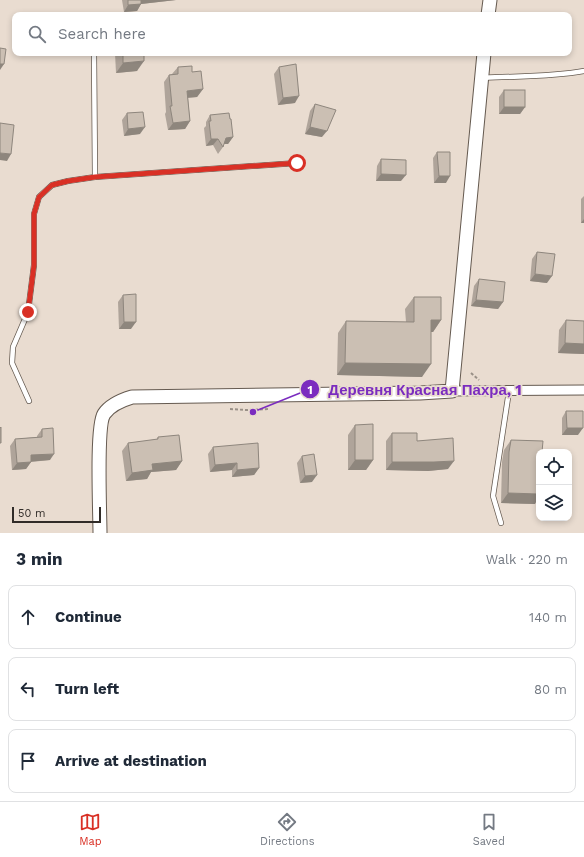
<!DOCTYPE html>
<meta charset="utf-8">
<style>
:root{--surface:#fff;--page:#f6f6f7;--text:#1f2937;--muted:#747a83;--line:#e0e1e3;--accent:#d93025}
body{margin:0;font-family:"Work Sans",sans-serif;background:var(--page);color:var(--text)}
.controls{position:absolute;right:12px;bottom:12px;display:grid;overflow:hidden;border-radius:8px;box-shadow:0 2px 6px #0003}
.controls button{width:36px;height:36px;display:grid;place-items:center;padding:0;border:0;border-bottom:1px solid var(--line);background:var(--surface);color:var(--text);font:20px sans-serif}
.scale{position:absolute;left:12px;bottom:10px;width:89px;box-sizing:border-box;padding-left:4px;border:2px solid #312c28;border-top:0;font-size:11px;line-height:14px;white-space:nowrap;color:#312c28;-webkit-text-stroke:3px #e9dcd0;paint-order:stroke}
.stop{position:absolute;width:12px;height:12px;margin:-9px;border:3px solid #d93025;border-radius:50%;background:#fff}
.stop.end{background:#d93025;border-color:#fff;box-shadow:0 1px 4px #0008}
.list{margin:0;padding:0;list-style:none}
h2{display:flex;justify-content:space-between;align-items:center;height:52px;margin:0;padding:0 16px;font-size:17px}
h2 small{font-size:13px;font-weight:400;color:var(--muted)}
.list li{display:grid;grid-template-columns:26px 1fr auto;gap:12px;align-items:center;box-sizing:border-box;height:64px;margin:0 8px 8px;padding:0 8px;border:1px solid var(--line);border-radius:8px}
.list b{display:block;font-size:15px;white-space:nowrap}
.list em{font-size:13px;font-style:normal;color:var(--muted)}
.icon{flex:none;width:22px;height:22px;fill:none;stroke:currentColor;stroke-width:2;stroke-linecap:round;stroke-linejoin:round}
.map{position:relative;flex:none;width:584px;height:533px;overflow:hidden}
.search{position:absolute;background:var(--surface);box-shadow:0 2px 6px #0003;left:12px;right:12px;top:12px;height:44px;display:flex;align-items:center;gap:10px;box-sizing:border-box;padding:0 14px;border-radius:8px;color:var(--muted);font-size:15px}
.sheet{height:268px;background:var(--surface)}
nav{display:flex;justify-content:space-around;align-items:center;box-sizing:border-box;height:56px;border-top:1px solid var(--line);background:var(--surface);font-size:11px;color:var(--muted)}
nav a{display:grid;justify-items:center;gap:2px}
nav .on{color:var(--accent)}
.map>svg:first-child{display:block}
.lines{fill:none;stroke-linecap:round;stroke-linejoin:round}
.lane-casing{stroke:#655a50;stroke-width:6}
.street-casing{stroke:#655a50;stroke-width:11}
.secondary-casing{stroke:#655a50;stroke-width:15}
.path{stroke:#999087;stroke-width:2;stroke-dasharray:3 2;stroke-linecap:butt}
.lane{stroke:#fff;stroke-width:4.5}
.street{stroke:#fff;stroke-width:9}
.secondary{stroke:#fff;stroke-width:13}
.wall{fill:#afa49a}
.shaded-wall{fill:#8e867d}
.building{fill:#cbbfb3;stroke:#8e867d}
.route{stroke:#d93025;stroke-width:5}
.leader{fill:none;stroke:#7b2cbf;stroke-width:1.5}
.callout-dot{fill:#7b2cbf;stroke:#e9dcd0;stroke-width:1.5}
.mark-label{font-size:12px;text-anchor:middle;font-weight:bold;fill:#fff}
.callout-label{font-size:15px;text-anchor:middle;font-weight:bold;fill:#7b2cbf;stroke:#e9dcd0;stroke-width:3.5;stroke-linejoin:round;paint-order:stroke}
</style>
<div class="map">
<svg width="584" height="533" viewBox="0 0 584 533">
<rect width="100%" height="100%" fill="#e9dcd0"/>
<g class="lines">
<defs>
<g id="lane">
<polyline points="94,53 95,177"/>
<path d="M 484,78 C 517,76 551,77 584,71"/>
<polyline points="29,401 12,363 13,347 28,312 34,265 34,214 39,197 52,185 68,181 95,177 297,163"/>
<polyline points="501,523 493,496 509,391"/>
</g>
<polyline id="street" points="452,391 584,390"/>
<g id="secondary">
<polyline points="488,15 490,0"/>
<path d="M 100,533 C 100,514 96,426 104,414 C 110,405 122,400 132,397 L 420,393 L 452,391 L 484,53"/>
</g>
</defs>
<use href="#lane" class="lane-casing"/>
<use href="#street" class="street-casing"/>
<use href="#secondary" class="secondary-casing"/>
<g class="path">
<polyline points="471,373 479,380"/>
<polyline points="230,409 246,410 269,409"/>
</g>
<use href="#lane" class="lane"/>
<use href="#street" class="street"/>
<use href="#secondary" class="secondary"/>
</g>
<g class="wall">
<polygon points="122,0 176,0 141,4 137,11 124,12"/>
<polygon points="115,53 144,53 137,71 116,73"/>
<polygon points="178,67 192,72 203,89 197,97 188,98 190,121 185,129 168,130 165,114 166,112 164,82 169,75 172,74"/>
<polygon points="279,67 295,103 278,105 274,74"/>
<polygon points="504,90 525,107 520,114 499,114 499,97"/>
<polygon points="315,104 322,137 305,134 310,111"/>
<polygon points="127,113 140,134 124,136 122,120"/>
<polygon points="210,115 233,137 228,144 224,144 223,147 218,154 213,145 206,146 204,128 206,126 206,122"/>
<polygon points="437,152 446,183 434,183 433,158"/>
<polygon points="381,159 401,181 376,181 377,166"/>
<polygon points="584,196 584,223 581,223 581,199"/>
<polygon points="537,252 547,283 530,281 532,259"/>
<polygon points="479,279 503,302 498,309 471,306 474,286"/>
<polygon points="123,295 131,329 119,329 118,302"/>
<polygon points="414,297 441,320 433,332 431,332 422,377 337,375 338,333 346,321 406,322 405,309"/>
<polygon points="566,320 584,321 584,354 558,353 559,330"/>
<polygon points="566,411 578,435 562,435 562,418"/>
<polygon points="355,425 373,460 366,470 348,470 348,435"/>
<polygon points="42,429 50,460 31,462 26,469 12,470 10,446 15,439 37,437 37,436"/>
<polygon points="392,433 417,441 448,469 428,471 386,470 386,441"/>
<polygon points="158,437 182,461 176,470 151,472 147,479 126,481 122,451 128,443 156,440"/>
<polygon points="511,440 535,504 501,503 502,462 504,450"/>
<polygon points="213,447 259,468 254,475 232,477 232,470 210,472 208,454"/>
<polygon points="302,456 312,482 300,483 297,463"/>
</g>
<g class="shaded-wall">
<polygon points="139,0 176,0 141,4 137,11 124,12 128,5"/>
<polygon points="144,61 137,71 116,73 123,63"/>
<polygon points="0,64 4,64 0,70"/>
<polygon points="203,89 197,97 182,98 187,91"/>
<polygon points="299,96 295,103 278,105 283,98"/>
<polygon points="504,107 525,107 520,114 499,114"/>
<polygon points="190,121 185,129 168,130 173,123"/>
<polygon points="145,127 140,134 124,136 128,129"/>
<polygon points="310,127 327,131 322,137 305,134"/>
<polygon points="233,137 228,144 222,144 226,138"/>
<polygon points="211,139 218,139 213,145 206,146"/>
<polygon points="0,153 11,154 7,161 0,160"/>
<polygon points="381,174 406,175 401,181 376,181"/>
<polygon points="439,176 450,176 446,183 434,183"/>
<polygon points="584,219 584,223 581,223"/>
<polygon points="535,274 552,276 547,283 530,281"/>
<polygon points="476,300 503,302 498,309 471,306"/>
<polygon points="431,320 441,320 433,332 423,332"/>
<polygon points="124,322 136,322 131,329 119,329"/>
<polygon points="565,343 584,344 584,354 558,353"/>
<polygon points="345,363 431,364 422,377 337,375"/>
<polygon points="567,428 583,428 578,435 562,435"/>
<polygon points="54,454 50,460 26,462 31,455"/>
<polygon points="355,460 373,460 366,470 348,470"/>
<polygon points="182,461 176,470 151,472 147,479 126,481 132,473 152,464"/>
<polygon points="454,461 448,469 428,471 386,470 392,462"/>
<polygon points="31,462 26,469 12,470 17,463"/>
<polygon points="237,463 232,470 210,472 215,465"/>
<polygon points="259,468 254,475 232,477 237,470"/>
<polygon points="317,475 312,482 300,483 305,476"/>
<polygon points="508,493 539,494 539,497 535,504 501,503"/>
</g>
<g class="building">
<polygon points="128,0 141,0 141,4 128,5"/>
<polygon points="0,48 6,49 4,64 0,64"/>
<polygon points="123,53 144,53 144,61 123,63"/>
<polygon points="296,64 299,96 283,98 279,67"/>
<polygon points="192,66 192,72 201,71 203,89 187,91 190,121 173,123 170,106 172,106 169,75 178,74 178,67"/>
<rect x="504" y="90" width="21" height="17"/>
<polygon points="315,104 336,110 327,131 310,127"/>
<polygon points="143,112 145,127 128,129 127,113"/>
<polygon points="229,113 230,119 231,119 233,137 226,138 223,147 218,139 211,139 209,121 211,121 210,115"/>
<polygon points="0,123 14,125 11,154 0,153"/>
<polygon points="437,152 450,152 450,176 439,176"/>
<polygon points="381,159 406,160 406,175 381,174"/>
<polygon points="537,252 555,254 552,276 535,274"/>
<polygon points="479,279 505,282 503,302 476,300"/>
<polygon points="136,294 136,322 124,322 123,295"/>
<polygon points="414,297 441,297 441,320 431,320 431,364 345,363 346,321 414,322"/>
<polygon points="566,320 584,321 584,344 565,343"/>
<polygon points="566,411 583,411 583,428 567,428"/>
<polygon points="373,424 373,460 355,460 355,425"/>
<polygon points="1,427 1,443 0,443 0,428"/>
<polygon points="53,428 54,454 31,455 31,462 17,463 15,439 42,437 42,429"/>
<polygon points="392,433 417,433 417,441 453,438 454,461 434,462 392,462"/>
<polygon points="179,435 182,461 152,464 153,470 132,473 128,443 158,439 158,437"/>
<polygon points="511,440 543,441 542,452 539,452 539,494 508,493 509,452"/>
<polygon points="258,443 259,468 237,470 237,463 215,465 213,447"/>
<polygon points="314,454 317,475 305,476 302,456"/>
</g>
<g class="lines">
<polyline class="route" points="28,312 34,265 34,214 39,197 52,185 68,181 95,177 297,163"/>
</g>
<path class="leader" d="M253 412L310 389"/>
<g class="callout-dot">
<circle cx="253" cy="412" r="4"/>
<circle cx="310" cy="389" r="10"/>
</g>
<g class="mark-label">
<text x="310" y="394">1</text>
</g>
<g class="callout-label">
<text x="425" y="395">Деревня Красная Пахра, 1</text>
</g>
</svg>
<div class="controls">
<button><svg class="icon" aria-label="locate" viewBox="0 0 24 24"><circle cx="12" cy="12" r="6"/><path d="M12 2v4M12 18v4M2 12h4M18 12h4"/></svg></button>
<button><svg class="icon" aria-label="layers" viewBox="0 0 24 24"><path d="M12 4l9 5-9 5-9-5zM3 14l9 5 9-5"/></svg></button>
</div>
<div class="scale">50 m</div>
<div class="stop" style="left:297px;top:163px"></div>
<div class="stop end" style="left:28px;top:312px"></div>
<div class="search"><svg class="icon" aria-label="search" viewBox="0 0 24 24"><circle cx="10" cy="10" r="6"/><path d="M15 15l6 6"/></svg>Search here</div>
</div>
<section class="sheet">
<h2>3 min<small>Walk · 220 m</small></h2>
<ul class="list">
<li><svg class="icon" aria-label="ahead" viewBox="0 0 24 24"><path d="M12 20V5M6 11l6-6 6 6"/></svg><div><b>Continue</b></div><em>140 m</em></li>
<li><svg class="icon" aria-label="left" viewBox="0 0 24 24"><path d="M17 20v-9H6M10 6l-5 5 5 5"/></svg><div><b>Turn left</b></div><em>80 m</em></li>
<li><svg class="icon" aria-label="arrive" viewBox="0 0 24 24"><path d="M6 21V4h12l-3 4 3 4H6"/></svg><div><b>Arrive at destination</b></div></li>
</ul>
</section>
<nav>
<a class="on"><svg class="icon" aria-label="map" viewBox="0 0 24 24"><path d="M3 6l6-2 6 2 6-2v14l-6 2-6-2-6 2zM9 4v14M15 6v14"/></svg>Map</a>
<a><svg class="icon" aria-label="directions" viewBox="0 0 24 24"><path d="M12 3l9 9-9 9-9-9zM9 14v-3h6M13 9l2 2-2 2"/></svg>Directions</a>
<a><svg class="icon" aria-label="saved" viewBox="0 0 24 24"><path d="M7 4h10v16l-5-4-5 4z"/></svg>Saved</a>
</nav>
